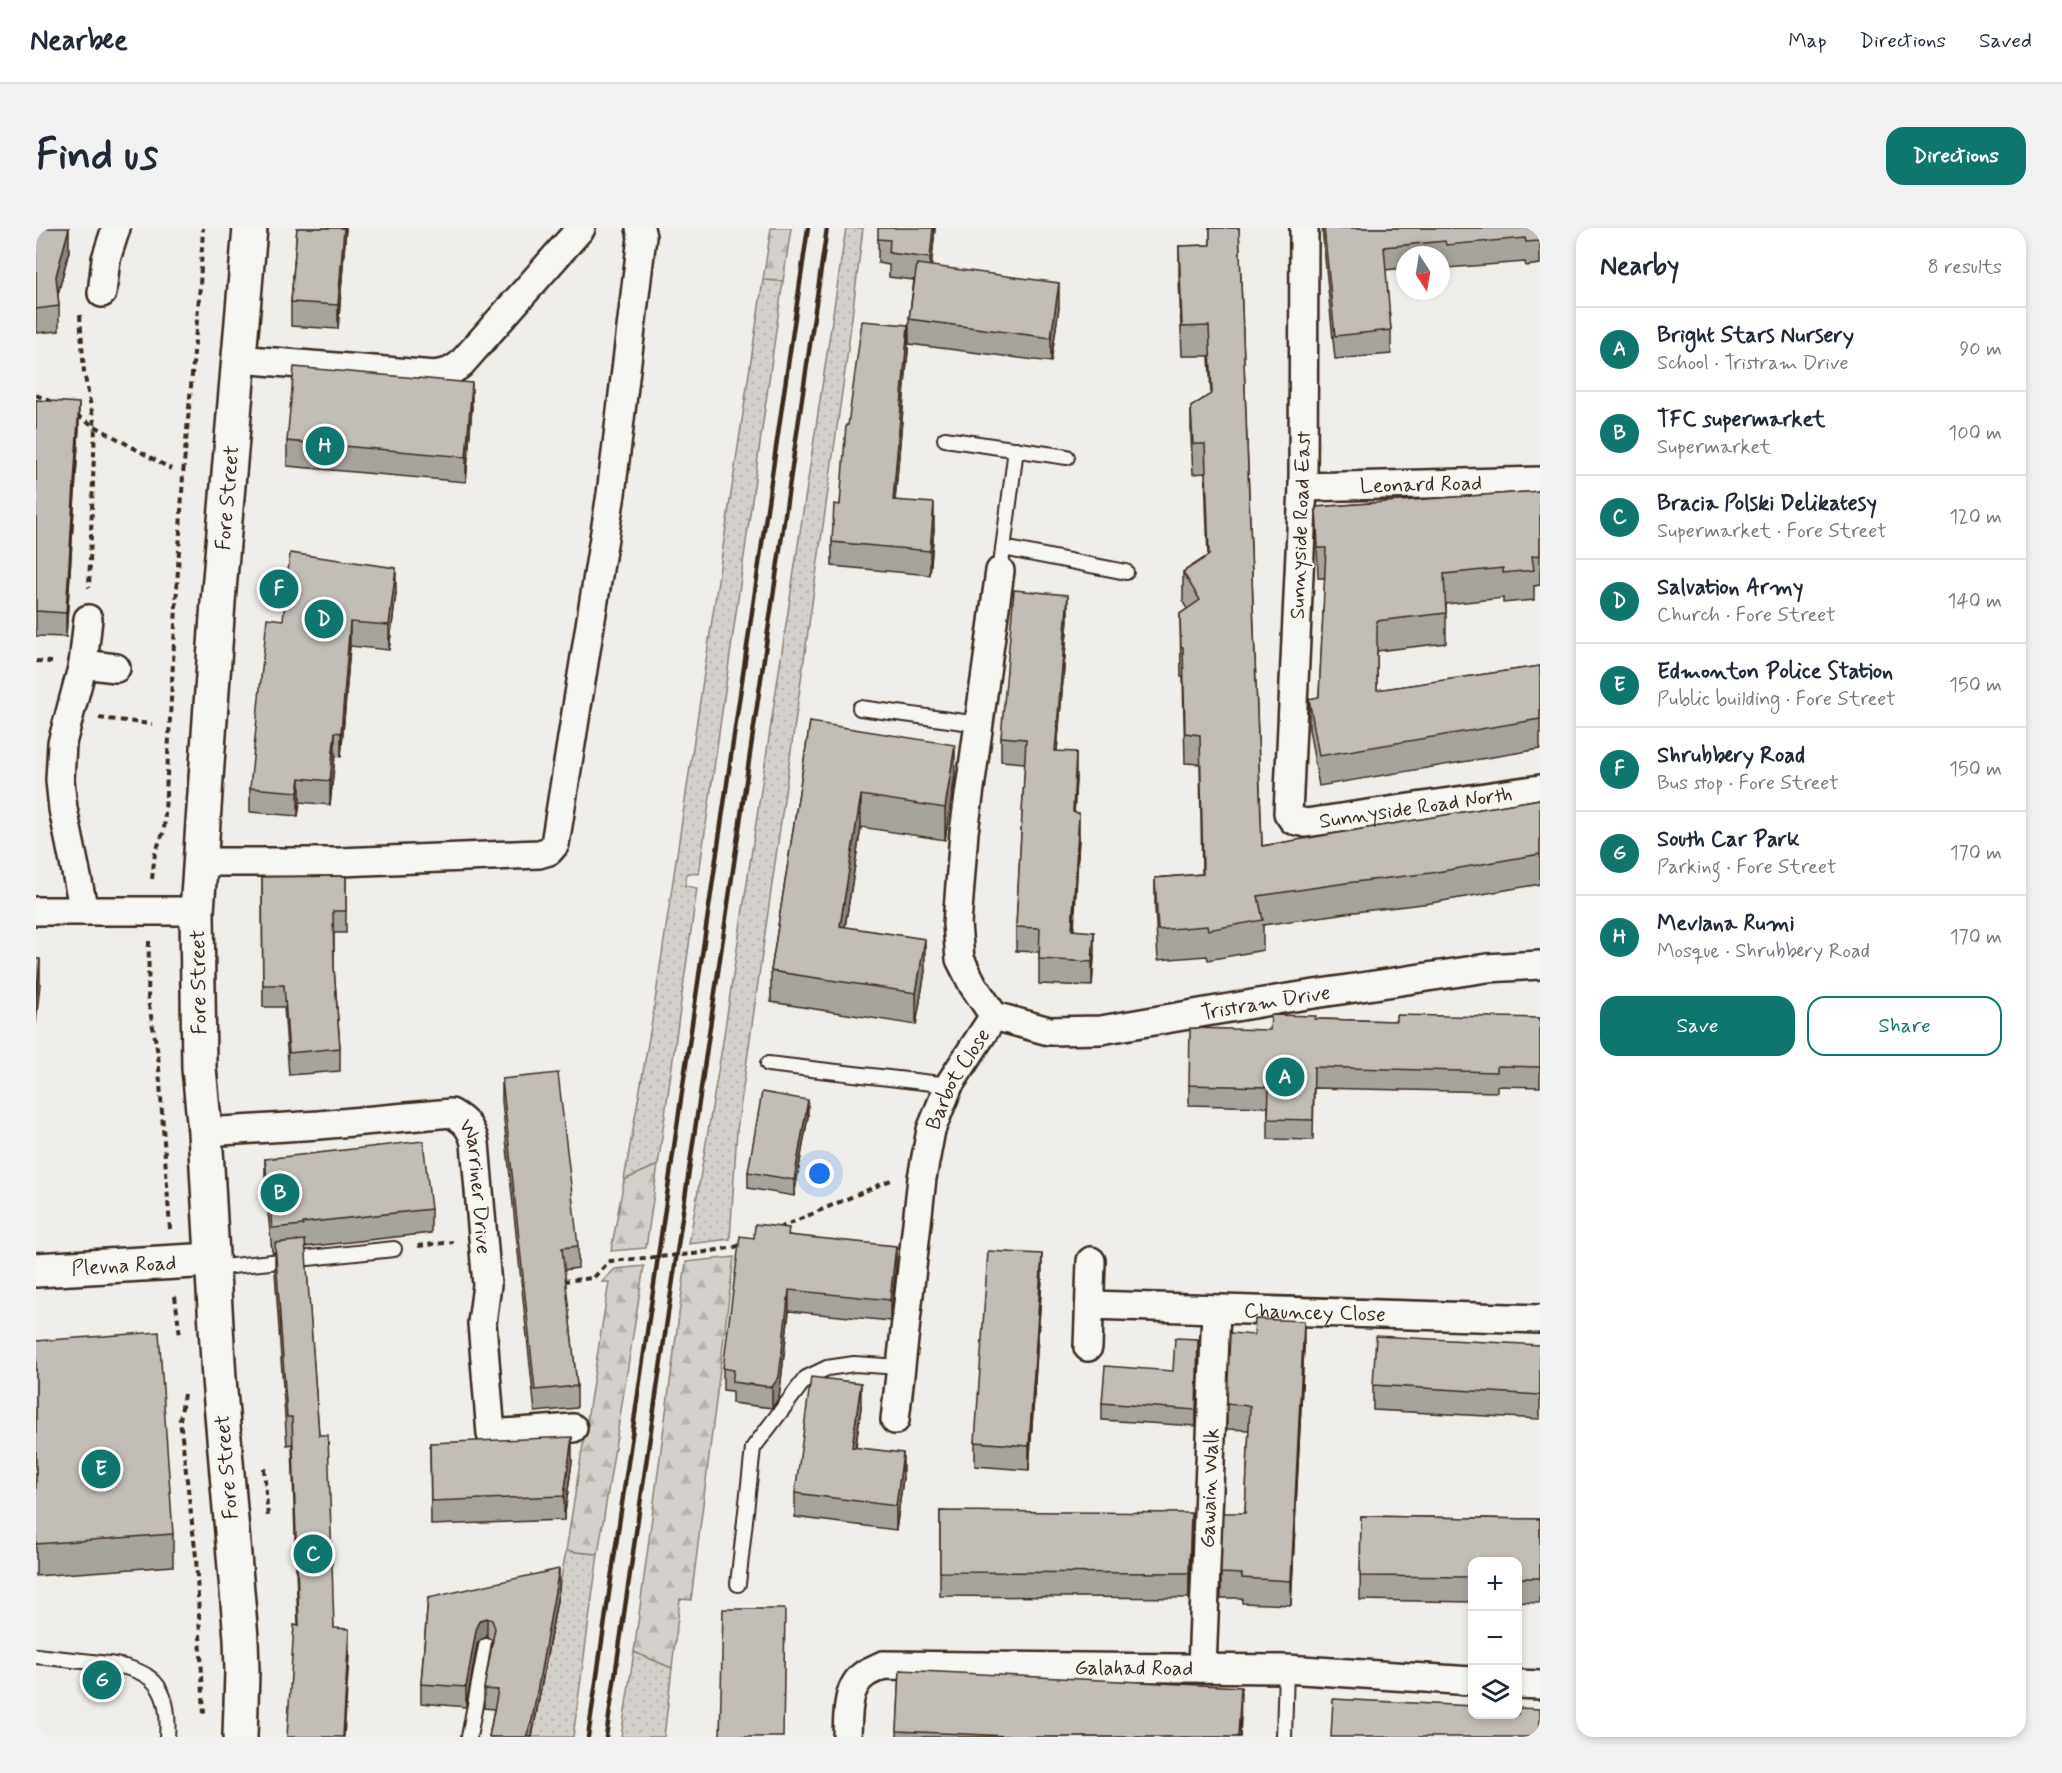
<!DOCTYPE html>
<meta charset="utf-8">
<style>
:root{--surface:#fff;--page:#f2f2f3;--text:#1f2937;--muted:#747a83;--line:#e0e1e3;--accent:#0f766e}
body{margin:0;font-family:Mynerve,sans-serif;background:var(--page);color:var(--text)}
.controls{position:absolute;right:18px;bottom:18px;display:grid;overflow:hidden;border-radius:12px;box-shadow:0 3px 9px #0003}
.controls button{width:54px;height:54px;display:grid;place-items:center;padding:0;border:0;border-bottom:2px solid var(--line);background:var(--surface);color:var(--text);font:30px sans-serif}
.compass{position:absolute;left:1360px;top:18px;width:54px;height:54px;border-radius:50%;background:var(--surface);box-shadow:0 3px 9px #0003;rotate:168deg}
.you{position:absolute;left:784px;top:946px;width:21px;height:21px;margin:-15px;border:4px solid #fff;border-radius:50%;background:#1a73e8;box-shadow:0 0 0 9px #1a73e833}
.badge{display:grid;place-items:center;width:39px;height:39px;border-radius:50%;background:var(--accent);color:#fff;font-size:20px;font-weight:700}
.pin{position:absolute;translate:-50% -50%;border:3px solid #fff;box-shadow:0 2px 6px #0006}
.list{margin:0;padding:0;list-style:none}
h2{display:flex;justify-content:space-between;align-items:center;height:78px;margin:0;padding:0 24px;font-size:26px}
h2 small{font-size:20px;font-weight:400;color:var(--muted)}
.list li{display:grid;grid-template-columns:39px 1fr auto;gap:18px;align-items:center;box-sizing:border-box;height:84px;padding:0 24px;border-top:2px solid var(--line)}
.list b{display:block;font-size:22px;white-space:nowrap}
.list p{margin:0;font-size:20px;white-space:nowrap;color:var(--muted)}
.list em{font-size:20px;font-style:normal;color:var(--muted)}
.actions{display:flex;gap:12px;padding:18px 24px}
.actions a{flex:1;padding:14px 0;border:2px solid var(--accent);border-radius:18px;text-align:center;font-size:21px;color:var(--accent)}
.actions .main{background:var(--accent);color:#fff}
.icon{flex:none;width:33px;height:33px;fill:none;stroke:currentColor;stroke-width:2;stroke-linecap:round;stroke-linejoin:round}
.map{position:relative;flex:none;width:1504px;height:1509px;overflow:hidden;border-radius:18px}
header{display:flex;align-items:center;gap:36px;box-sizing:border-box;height:84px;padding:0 30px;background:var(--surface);border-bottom:2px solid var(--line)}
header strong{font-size:28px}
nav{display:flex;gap:33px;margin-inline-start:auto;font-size:21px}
.intro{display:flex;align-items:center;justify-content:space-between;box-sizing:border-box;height:144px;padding:0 36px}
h1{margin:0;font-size:42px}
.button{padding:15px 27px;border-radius:18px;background:var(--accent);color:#fff;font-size:21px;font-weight:700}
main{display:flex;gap:36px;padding:0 36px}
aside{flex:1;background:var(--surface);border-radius:18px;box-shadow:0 3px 9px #0003}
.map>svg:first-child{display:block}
.grass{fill:url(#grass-dots);stroke:#887e75;stroke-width:1.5}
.forest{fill:url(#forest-firs);stroke:#887e75;stroke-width:1.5}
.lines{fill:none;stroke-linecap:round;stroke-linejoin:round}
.lane-casing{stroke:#3b2a1e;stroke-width:18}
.street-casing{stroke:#3b2a1e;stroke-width:32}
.secondary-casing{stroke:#3b2a1e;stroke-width:38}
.primary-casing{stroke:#3b2a1e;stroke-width:38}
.path{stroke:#3b2a1e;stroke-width:4;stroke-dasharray:6 4.5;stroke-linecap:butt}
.lane{stroke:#f6f6f2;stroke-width:14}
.street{stroke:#f6f6f2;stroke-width:27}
.secondary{stroke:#f6f6f2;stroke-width:33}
.primary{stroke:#f6f6f2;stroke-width:33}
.rail{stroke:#3b2a1e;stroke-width:4.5}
.wall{fill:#a7a39d;stroke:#3b2a1e;stroke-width:1.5}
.shaded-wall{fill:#888480;stroke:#3b2a1e;stroke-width:1.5}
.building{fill:#c2bdb7;stroke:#3b2a1e;stroke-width:1.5}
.labels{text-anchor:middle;stroke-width:4.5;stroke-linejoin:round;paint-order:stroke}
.street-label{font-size:21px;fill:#3b2a1e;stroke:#f6f6f2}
</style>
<header>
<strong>Nearbee</strong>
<nav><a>Map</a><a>Directions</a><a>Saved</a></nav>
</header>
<div class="intro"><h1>Find us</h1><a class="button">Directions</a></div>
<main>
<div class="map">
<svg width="1504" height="1509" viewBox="0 0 1504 1509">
<defs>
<pattern id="grass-dots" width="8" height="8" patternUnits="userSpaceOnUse" patternTransform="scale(1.5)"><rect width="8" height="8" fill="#d4d1cc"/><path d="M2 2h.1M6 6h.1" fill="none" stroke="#b7b4af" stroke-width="1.8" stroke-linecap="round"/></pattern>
<pattern id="forest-firs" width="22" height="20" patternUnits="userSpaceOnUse" patternTransform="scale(1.5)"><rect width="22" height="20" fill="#d4d1cc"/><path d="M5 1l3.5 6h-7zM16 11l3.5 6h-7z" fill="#b7b4af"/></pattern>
</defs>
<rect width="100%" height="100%" fill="#efeeea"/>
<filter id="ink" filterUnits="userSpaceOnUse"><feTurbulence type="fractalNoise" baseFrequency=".0167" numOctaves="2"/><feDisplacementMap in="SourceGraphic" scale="12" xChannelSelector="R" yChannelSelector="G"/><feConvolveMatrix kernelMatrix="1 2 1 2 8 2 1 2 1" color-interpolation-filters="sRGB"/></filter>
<g filter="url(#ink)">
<g class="grass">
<polygon points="810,0 827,0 811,129 701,902 694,1011 653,1016 686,820"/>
<polygon points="727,52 747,53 663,646 651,645 649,658 661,660 622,937 588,952 616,793"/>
<polygon points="530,1323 562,1326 537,1509 496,1509"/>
<polygon points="598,1424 636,1440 628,1509 585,1509"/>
</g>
<g class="forest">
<polygon points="735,0 755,0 747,53 727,52"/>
<polygon points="622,937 610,1020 575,1023 588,952"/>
<polygon points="698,1029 655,1372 644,1371 636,1440 598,1424 650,1034"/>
<polygon points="608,1038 562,1326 530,1323 573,1054 566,1054 579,1041"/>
</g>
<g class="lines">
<defs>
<g id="lane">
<polyline points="909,211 1031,229"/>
<polyline points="967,320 1090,344"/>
<polyline points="966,329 980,221"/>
<polyline points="824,480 943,496"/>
<polyline points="732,836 913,857"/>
<polyline points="177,1040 358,1021"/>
<polyline points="702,1356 717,1220 770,1150 791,1140 818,1136 865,1139"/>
<path d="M 0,1428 C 19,1430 37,1432 56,1434 C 108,1439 136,1449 131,1509"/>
<polyline points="433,1509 450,1418"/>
<polyline points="1248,1509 1250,1441"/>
</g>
<g id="street">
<path id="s1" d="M 1268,0 L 1267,259 L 1252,585 L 1257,592 L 1270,595 L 1504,561"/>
<polyline points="66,65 70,31 80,0"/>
<polyline points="202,131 399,147 413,144 424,137 545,0"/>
<path id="s2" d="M 1267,259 L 1504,253"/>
<polyline points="47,436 80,440"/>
<polyline points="165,634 304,634 503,626 513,623 519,616 575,266 606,9 604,0"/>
<polyline points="0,683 161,683"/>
<polyline points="48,683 27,581 24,552 26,515 47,436 52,391"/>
<path id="s3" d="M 958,788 L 1013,803 L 1065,802 L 1252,770 L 1451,740 L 1504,737"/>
<path id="s4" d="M 169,904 L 283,897 L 415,885 C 429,893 435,899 439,915 L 451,1057 L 446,1095 L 455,1206 L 537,1200"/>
<path id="s5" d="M 1054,1077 L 1504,1091"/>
<polyline points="1052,1119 1055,1033"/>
<path id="s6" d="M 859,1192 L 886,950 L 895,902 L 913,857 L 958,788 L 937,757 L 924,731 L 921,696 L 928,604 L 964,343"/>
<path id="s7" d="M 1166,1440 L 1180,1082"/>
<polyline points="1482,1456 1504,1457"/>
<path id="s8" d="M 811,1509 C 812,1488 810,1459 829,1446 C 835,1442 841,1440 847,1437 L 1250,1441 L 1436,1453"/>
</g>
<g id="secondary">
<path id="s9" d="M 0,1042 L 176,1032"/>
</g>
<g id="primary">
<path id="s10" d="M 204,1509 L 206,1444 L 205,1410 L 183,1151 L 169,904 L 163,840 L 161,683 L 182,374 L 214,0"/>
</g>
</defs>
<use href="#lane" class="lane-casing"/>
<use href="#street" class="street-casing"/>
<use href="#secondary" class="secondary-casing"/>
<use href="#primary" class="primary-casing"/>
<g class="path">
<polyline points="44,87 48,144 59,199 53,360"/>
<polyline points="0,167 16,174"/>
<polyline points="41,188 135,241"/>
<polyline points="0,433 16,434"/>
<polyline points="63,490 116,496"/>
<polyline points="116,651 119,625 128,603 147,247 164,58 167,0"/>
<polyline points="113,713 112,772 122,826 134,1001"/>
<polyline points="743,1000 855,952"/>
<polyline points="382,1018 417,1014"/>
<polyline points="527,1053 557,1050 574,1033 657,1026 699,1019 706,1016"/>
<polyline points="139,1068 144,1108"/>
<polyline points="148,1166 144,1192 160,1329 168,1487"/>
<polyline points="228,1240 232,1290"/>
</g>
<use href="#lane" class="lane"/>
<use href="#street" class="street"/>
<use href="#secondary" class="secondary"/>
<use href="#primary" class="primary"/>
<g class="rail">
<polyline points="552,1509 772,0"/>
<polyline points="570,1509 791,0"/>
</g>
</g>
<g class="wall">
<polygon points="0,0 33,23 22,66 23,78 23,103 0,105"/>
<polygon points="261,0 310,0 302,101 255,98 255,74"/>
<polygon points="899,0 895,38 1023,79 1015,134 873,116 873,91 878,52 853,49 853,37 842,35 842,11"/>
<polygon points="1173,0 1203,0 1226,618 1504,571 1504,656 1395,675 1310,685 1227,697 1227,722 1172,732 1171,728 1122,732 1119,680 1119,650 1166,646 1164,536 1149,535 1147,449 1145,449 1144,386 1151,381 1147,374 1147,344 1172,328 1169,245 1157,246 1155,209 1155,179 1175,166 1173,128 1146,128 1143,48 1143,18 1174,17 1174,2"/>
<polygon points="1286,0 1504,0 1504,36 1490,38 1489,34 1410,40 1409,36 1405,36 1405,27 1369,27 1369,40 1349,42 1355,102 1355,126 1299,131"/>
<polygon points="872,122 859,272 898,300 894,347 796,338 796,314 804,277 812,197"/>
<polygon points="0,172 43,199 30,409 0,408"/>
<polygon points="436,179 430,254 251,238 251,213"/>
<polygon points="1504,263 1504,357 1498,358 1498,372 1467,375 1467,370 1410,376 1410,415 1341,423 1341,462 1504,438 1504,521 1283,558 1273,501 1273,471 1283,469 1289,350 1282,350 1280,279"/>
<polygon points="360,365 353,422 314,418 305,529 299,528 294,577 264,574 262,588 214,584 214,560 247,392"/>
<polygon points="1032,391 1021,523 1040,549 1038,584 1043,609 1038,703 1058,728 1056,758 1003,756 1003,724 980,723 980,699 989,535 965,533 965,509"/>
<polygon points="774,494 919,548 909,612 825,599 809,699 889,743 880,797 735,774 735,743"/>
<polygon points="310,648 310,705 298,705 298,740 304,820 304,843 253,847 248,779 227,779 226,649"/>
<polygon points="1504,790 1504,859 1461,858 1461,864 1278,860 1277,912 1232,911 1232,879 1153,877 1153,857 1234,802 1279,791 1360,793"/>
<polygon points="466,851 542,1018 542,1040 528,1042 541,1158 541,1180 499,1184 466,873"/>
<polygon points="772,888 758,968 712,960 712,944"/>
<polygon points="229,931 395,981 395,1005 269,1019 283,1207 298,1400 313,1428 262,1398 256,1216 251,1217 239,1043 239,1024 237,1025 236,1023 229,955"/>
<polygon points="753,1007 860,1039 854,1093 753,1083 743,1170 736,1180 696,1175 696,1163 687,1162 687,1140 718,1010"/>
<polygon points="1006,1050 993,1242 939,1238 939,1214"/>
<polygon points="0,1113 137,1306 137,1338 0,1348"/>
<polygon points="1504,1117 1504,1191 1337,1182 1337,1157"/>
<polygon points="1268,1118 1255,1377 1206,1375 1206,1370 1185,1370 1185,1345 1209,1285 1213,1202 1191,1201 1191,1176"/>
<polygon points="1162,1128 1160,1198 1066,1192 1066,1175 1137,1143"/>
<polygon points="825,1179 820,1219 867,1250 860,1302 759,1289 759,1265"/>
<polygon points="394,1215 536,1233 528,1292 395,1297"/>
<polygon points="904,1283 1155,1309 1153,1370 904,1368"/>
<polygon points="1325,1288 1504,1291 1504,1375 1482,1374 1482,1334 1437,1334 1437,1374 1324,1372"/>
<polygon points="523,1361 496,1509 453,1509 458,1481 448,1480 448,1461 456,1412 451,1409 444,1412 441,1416 430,1479 385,1475 385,1456 392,1370"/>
<polygon points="864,1442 1205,1490 1204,1509 861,1509"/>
</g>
<g class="shaded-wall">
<polygon points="33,0 33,23 20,73 20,48"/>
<polygon points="308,0 310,0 302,101 302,77"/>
<polygon points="897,0 899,0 894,54 894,30"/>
<polygon points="1023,55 1023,79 1015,134 1015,110"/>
<polygon points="872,97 872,122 857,296 857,272"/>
<polygon points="436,155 436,179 430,254 430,229"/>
<polygon points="43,175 43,199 30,409 30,385"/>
<polygon points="898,275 898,300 894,347 894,323"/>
<polygon points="360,340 360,365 353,422 353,397"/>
<polygon points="1032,367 1032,391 1019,547 1019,523"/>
<polygon points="314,394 314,418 305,529 305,505"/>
<polygon points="299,504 299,528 294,577 294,553"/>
<polygon points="919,517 919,548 909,612 909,580"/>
<polygon points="1040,524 1040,549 1037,608 1037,584"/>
<polygon points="264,550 264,574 262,588 262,564"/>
<polygon points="825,567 825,599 804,730 804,698"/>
<polygon points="1043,585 1043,609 1036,727 1036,702"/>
<polygon points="1058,704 1058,728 1056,758 1056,734"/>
<polygon points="889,711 889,743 880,797 880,765"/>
<polygon points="4,731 4,756 0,796 0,772"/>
<polygon points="772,872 772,888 758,968 758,952"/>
<polygon points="860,1018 860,1039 854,1093 854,1072"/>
<polygon points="1006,1026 1006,1050 993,1242 993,1218"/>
<polygon points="753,1062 753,1083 743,1170 736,1180 736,1159"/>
<polygon points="1268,1093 1268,1118 1255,1377 1255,1353"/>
<polygon points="1162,1111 1162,1128 1160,1198 1160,1182"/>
<polygon points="825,1155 825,1179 816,1243 816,1219"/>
<polygon points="536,1209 536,1233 528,1292 528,1268"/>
<polygon points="867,1225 867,1250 860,1302 860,1278"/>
<polygon points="1155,1285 1155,1309 1153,1370 1153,1345"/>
<polygon points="523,1341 523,1361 496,1509 490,1509"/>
<polygon points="451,1390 451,1409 444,1412 441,1416 430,1479 430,1459 441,1397 444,1392"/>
<polygon points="313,1401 313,1428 308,1509 307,1509"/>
<polygon points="1205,1459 1204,1509 1202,1509"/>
</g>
<g class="building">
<polygon points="0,0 33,0 20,48 23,78 0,81"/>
<polygon points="261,0 308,0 302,77 255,74"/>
<polygon points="842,0 897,0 894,30 853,25 854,12 842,11"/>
<polygon points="1174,0 1203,0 1226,618 1504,571 1504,626 1395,645 1310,655 1222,668 1227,692 1172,702 1171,698 1122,702 1119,650 1167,646 1164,507 1149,505 1147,419 1145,419 1144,386 1164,372 1147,344 1173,327 1169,216 1157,216 1155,179 1176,165 1173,98 1146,99 1143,18 1174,17"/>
<polygon points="1288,0 1504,0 1504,13 1490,14 1489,10 1410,17 1409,13 1348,19 1355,102 1299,108"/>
<polygon points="881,36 1023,55 1015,110 873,91"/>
<polygon points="826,93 872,97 857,272 898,275 894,323 796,314 798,276 804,277 810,197 812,197"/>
<polygon points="258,139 436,155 430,229 251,213"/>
<polygon points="0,172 43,175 30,385 0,383"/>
<polygon points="1504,263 1504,327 1496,328 1498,342 1467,345 1467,340 1408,346 1410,385 1341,393 1341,462 1504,438 1504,491 1283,528 1273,471 1283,469 1290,320 1282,320 1280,279"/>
<polygon points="254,325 360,340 353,397 314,394 305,505 299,504 294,553 264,550 262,564 214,560 231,390 247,392"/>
<polygon points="978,362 1032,367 1019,523 1040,524 1037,584 1043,585 1036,702 1058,704 1056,734 1003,731 1004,700 980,699 990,511 965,509"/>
<polygon points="774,494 919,517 909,580 825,567 804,698 889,711 880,765 735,743"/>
<polygon points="310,648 310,683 297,683 298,740 304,820 253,825 248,757 227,757 226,649"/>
<polygon points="0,731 4,731 0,772"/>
<polygon points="1235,787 1280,788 1279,791 1360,793 1360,787 1504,790 1504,839 1461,838 1461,844 1278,839 1277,892 1232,891 1233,859 1153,857 1154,800 1234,802"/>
<polygon points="522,845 542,1018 526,1020 541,1158 499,1162 466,851"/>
<polygon points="726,864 772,872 758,952 712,944"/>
<polygon points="387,913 395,981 267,995 267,997 237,1000 236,999 229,931"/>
<polygon points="719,996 753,1000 752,1007 860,1018 854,1072 753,1062 743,1149 736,1159 696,1154 698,1142 687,1140 704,1008 718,1010"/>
<polygon points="269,1012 283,1207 292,1207 298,1400 313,1401 307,1509 251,1509 258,1397 263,1398 256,1189 251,1189 239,1015"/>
<polygon points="952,1023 1006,1026 993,1218 939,1214"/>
<polygon points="1219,1091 1268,1093 1255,1353 1206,1350 1206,1346 1185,1345 1187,1285 1209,1285 1214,1178 1191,1176 1194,1105 1218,1107"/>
<polygon points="123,1104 137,1306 0,1316 0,1113"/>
<polygon points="1340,1108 1504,1117 1504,1167 1337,1157"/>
<polygon points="1139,1110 1162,1111 1160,1182 1066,1175 1069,1138 1137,1143"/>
<polygon points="775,1149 825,1155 816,1219 867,1225 860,1278 759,1265"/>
<polygon points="536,1209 528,1268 395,1273 394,1215"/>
<polygon points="904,1283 1155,1285 1153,1345 904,1344"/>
<polygon points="1325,1288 1504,1291 1504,1350 1482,1350 1482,1334 1437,1334 1437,1349 1324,1348"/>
<polygon points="523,1341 496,1492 490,1509 453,1509 462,1462 448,1461 459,1400 456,1392 451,1390 444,1392 441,1397 430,1459 385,1456 392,1370"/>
<polygon points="687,1381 749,1381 747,1509 684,1509"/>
<polygon points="864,1442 1205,1459 1202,1509 994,1509 861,1503"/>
<polygon points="1297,1471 1437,1478 1437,1486 1482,1486 1482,1480 1504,1481 1504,1509 1295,1509"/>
</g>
</g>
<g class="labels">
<g class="street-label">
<text dy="7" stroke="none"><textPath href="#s2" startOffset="118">Leonard Road</textPath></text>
<text dy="7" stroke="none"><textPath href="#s10" startOffset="1242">Fore Street</textPath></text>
<text transform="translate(1264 297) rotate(-88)" y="7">Sunnyside Road East</text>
<text dy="7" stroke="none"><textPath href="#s1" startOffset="718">Sunnyside Road North</textPath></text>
<text transform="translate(162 754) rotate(-91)" y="7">Fore Street</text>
<text dy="7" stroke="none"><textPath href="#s3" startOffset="276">Tristram Drive</textPath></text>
<text dy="7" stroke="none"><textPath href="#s6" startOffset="350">Barbot Close</textPath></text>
<text dy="7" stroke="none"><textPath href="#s4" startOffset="330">Warriner Drive</textPath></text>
<text dy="7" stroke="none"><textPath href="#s9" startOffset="88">Plevna Road</textPath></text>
<text dy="7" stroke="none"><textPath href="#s5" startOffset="225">Chauncey Close</textPath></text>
<text transform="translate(190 1239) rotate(-95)" y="7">Fore Street</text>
<text dy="7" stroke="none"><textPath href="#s7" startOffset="180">Gawain Walk</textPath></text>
<text dy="7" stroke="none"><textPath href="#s8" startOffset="339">Galahad Road</textPath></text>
</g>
</g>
</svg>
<div class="controls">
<button>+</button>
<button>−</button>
<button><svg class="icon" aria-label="layers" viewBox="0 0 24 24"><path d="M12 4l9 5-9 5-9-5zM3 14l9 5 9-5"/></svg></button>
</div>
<svg class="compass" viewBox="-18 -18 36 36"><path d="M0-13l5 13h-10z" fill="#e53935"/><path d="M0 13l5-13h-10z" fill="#747a83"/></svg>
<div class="you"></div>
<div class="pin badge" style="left:1249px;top:849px">A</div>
<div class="pin badge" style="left:244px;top:965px">B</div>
<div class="pin badge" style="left:277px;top:1326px">C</div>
<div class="pin badge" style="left:288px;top:391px">D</div>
<div class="pin badge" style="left:65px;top:1241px">E</div>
<div class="pin badge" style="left:243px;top:361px">F</div>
<div class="pin badge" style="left:66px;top:1452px">G</div>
<div class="pin badge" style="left:289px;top:218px">H</div>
</div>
<aside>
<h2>Nearby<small>8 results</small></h2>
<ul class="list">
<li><span class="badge">A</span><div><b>Bright Stars Nursery</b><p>School · Tristram Drive</p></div><em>90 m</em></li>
<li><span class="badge">B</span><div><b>TFC supermarket</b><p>Supermarket</p></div><em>100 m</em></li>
<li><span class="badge">C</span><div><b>Bracia Polski Delikatesy</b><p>Supermarket · Fore Street</p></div><em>120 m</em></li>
<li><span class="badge">D</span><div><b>Salvation Army</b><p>Church · Fore Street</p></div><em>140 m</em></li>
<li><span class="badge">E</span><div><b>Edmonton Police Station</b><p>Public building · Fore Street</p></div><em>150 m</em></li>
<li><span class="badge">F</span><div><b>Shrubbery Road</b><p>Bus stop · Fore Street</p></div><em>150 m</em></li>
<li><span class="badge">G</span><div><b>South Car Park</b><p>Parking · Fore Street</p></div><em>170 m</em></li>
<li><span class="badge">H</span><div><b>Mevlana Rumi</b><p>Mosque · Shrubbery Road</p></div><em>170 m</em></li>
</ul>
<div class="actions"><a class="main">Save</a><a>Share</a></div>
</aside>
</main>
